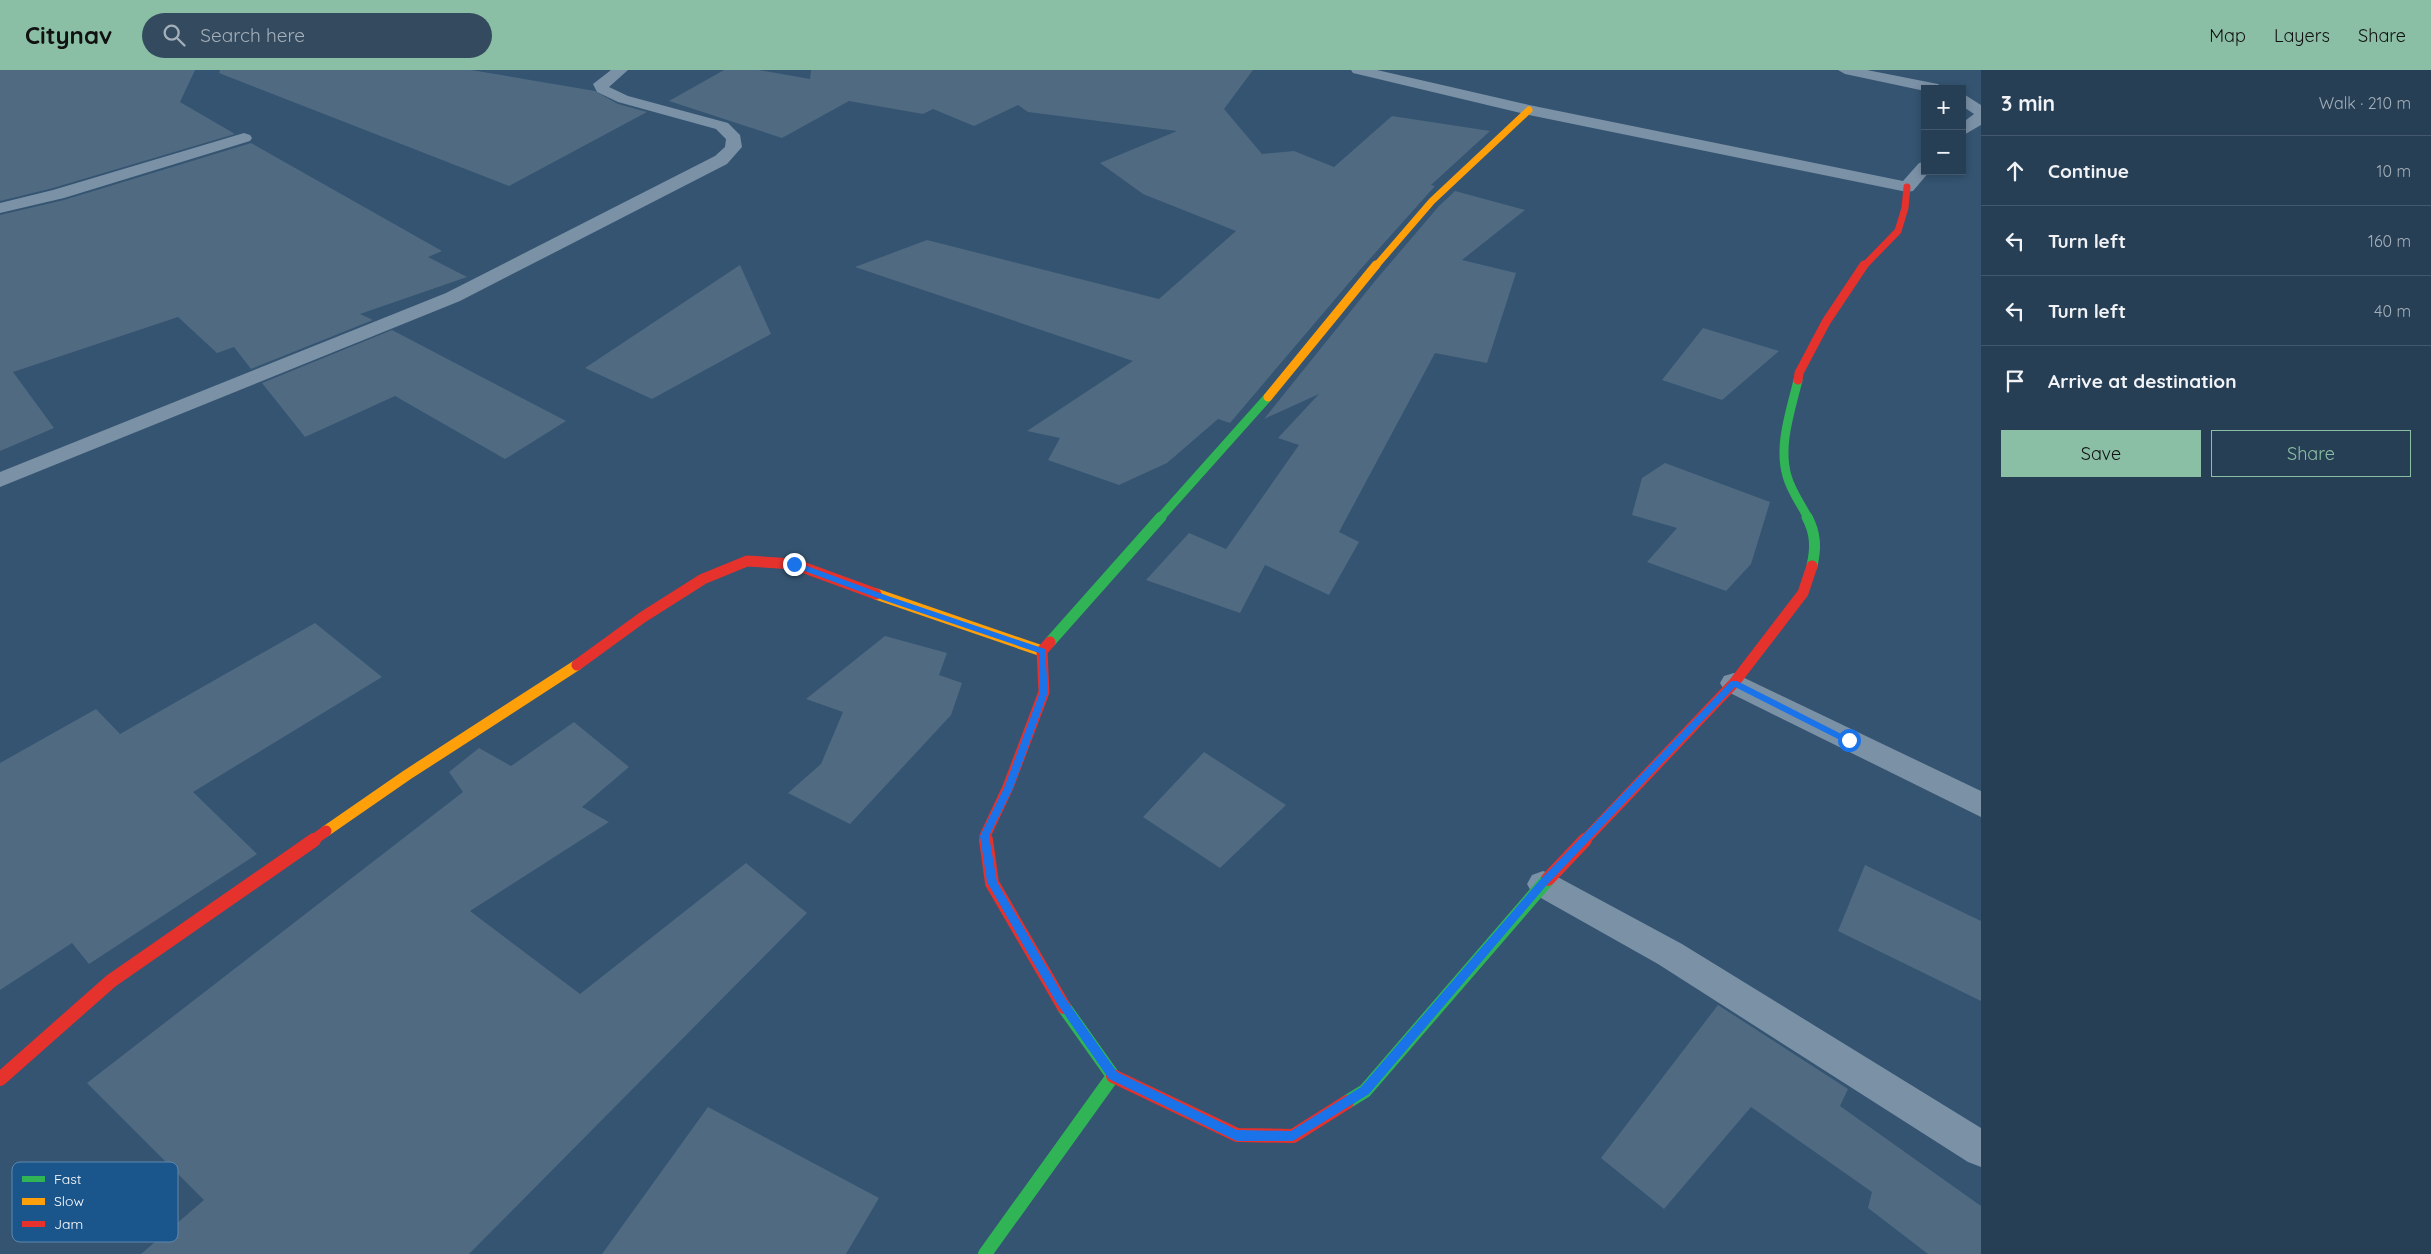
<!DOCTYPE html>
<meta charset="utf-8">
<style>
:root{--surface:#273f55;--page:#334a5f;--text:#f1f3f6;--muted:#a4afb9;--line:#43586c;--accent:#8abfa5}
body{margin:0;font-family:Quicksand,sans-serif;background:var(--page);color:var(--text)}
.controls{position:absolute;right:15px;top:15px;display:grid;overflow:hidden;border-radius:0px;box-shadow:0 2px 8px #0003}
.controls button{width:45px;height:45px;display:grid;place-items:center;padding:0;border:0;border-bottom:1px solid var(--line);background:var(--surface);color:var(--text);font:25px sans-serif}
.stop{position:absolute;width:15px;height:15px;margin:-11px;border:4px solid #1a73e8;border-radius:50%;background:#fff}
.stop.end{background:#1a73e8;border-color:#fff;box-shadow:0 1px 5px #0008}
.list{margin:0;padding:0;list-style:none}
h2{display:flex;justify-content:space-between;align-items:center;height:65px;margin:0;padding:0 20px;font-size:21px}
h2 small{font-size:16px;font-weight:400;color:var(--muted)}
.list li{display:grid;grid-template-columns:32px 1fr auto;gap:15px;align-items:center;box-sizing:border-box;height:70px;padding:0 20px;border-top:1px solid var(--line)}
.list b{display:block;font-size:19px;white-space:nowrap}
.list em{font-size:16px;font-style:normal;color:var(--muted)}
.actions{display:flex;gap:10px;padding:15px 20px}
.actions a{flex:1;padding:11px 0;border:1px solid var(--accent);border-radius:0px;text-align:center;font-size:18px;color:var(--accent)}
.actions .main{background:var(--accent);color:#111}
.icon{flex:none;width:28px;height:28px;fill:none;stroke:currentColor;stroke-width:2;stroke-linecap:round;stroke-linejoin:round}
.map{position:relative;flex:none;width:1981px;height:1184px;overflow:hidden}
header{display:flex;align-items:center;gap:30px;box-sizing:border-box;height:70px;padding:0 25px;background:var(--accent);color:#111}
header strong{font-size:24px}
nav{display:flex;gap:28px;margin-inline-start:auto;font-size:18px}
.search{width:350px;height:45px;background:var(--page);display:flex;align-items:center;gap:12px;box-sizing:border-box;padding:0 18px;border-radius:28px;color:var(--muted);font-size:19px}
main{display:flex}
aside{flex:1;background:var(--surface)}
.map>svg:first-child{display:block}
.building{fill:#506a82}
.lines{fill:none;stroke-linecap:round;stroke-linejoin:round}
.street{fill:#7b91a6;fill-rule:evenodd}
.fast-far2{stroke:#30b455;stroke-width:9}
.fast-far1{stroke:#30b455;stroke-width:11}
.fast{stroke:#30b455;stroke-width:14}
.slow-far2{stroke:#ff9f0a;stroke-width:7}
.slow-far1{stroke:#ff9f0a;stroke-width:9}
.slow{stroke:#ff9f0a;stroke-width:11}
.jam-far3{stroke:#e5322d;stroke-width:7}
.jam-far2{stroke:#e5322d;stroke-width:9}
.jam-far1{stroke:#e5322d;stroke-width:11}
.jam{stroke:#e5322d;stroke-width:14}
.route{fill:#1a73e8}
.key{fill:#1a558b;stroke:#5f88ae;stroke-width:1}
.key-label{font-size:14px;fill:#fff}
</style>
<header>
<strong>Citynav</strong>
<div class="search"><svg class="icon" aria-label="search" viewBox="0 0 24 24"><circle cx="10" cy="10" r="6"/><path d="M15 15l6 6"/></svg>Search here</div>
<nav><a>Map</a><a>Layers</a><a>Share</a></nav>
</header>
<main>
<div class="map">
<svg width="1981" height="1184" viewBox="0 0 1981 1184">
<rect width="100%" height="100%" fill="#345471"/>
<g class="building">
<polygon points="0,0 195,0 180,32 235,64 53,118 0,131"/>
<polygon points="220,0 471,0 595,21 618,34 647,42 509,116 219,3"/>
<polygon points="724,0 759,0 810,9 811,0 1253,0 1224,39 1262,84 1294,81 1334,97 1392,46 1490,61 1431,115 1435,116 1359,201 1230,353 1218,349 1167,393 1119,415 1048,390 1060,368 1027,361 1133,291 855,197 927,170 1159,229 1236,161 1143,124 1100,93 1177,61 1028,42 1018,35 974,56 933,39 923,44 849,31 782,68 669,31"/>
<polygon points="251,73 442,181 428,187 467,207 360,244 373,250 251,299 234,277 217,283 178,247 13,302 54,358 0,381 0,145 64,130"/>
<polygon points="1455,121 1525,140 1462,190 1516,203 1487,293 1435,283 1339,462 1359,472 1329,525 1265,495 1240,543 1146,510 1189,463 1226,479 1299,375 1278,368 1319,324 1264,349 1375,211 1439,136"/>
<polygon points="740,195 771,264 652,329 585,298"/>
<polygon points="1703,258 1779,281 1722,330 1662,310"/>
<polygon points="392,260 566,351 505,389 395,326 305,367 262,313"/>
<polygon points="1665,393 1770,432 1751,494 1726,521 1647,492 1677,458 1632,445 1642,408"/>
<polygon points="315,553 382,607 193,722 257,784 89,894 72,873 0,920 0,693 96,639 120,664"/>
<polygon points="885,566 947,583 939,605 962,613 951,645 850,754 788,723 821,694 843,642 806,629"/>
<polygon points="574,652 629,697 582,737 609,752 470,841 580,924 746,793 807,843 469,1184 141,1184 204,1130 87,1013 463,722 449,702 479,678 511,696"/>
<polygon points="1204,682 1286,735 1220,798 1143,747"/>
<polygon points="1865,795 1981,851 1981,931 1838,861"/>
<polygon points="1718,935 1848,1019 1840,1036 1981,1136 1981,1184 1928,1184 1868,1138 1872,1122 1751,1037 1664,1139 1601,1088"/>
<polygon points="708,1037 879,1128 846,1184 602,1184"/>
</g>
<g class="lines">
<g class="street">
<polygon points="611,0 628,0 609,17 628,26 728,53 740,65 742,77 727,94 460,231 0,417 0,402 446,223 715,86 725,77 726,69 716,59 618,32 597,22 593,14"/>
<polygon points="1351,0 1377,0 1529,35 1903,111 1919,93 1925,92 1925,101 1930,101 1913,121 1907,122 1529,45 1353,3"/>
<polygon points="1838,0 1867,0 1938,14 1945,19 1925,19 1925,21 1845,4"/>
<polygon points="1962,23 1981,35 1981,55 1962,66 1962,53 1974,44 1962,36"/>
<polygon points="244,63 250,65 252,68 250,71 64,128 0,143 0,133 53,120"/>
<polygon points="1734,603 1981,721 1981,747 1724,620 1720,613 1724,606"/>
<polygon points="1543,801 1554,805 1682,874 1981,1058 1981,1097 1968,1092 1658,894 1532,823 1527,814 1532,805"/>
</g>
<g class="fast-far2">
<path d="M 1798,310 C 1791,340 1778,375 1787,406 C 1791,421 1801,434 1808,448"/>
<polyline points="1160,448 1268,327"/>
</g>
<g class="fast-far1">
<path d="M 1807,447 C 1816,464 1816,478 1812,496"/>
<polyline points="1050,572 1161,447"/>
</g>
<g class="fast">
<polyline points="1347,1032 1365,1021 1548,809"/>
<polyline points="985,1184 1113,1006 1064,937"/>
</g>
<polyline class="slow-far2" points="1375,197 1432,131 1529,40"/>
<polyline class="slow-far1" points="1268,327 1376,195"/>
<g class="slow">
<polyline points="876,524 1042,581"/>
<polyline points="326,761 407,705 577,595"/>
</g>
<polyline class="jam-far3" points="1863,197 1898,161 1905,138 1907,117"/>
<polyline class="jam-far2" points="1798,310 1799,303 1826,252 1864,195"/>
<g class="jam-far1">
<polyline points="577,595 643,547 703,509 747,491 794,494 876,524"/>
<polyline points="312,771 326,761"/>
<polyline points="986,771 985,766 1008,717 1044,622 1042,581 1050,572"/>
<polyline points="1584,771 1734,613 1803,523 1812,496"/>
</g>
<g class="jam">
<polyline points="986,770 992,813 1064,937"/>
<polyline points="1548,809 1585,770"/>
<polyline points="1113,1006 1237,1065 1293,1066 1347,1032"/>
<polyline points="0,1009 111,911 314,770"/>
</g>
</g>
<polygon class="route" points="791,492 796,492 888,526 1045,579 1048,622 1013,718 989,766 997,812 1063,925 1117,1002 1237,1060 1291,1061 1361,1017 1539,811 1731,611 1737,611 1853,670 1849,674 1846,673 1735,617 1546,816 1369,1024 1293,1071 1237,1071 1109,1009 1056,932 987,812 980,766 1004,718 1040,622 1039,583 883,530 791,496"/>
<rect x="12" y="1092" width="166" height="80" rx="8" class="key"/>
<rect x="22" y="1106" width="23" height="6" fill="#30b455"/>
<rect x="22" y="1128" width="23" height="7" fill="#ff9f0a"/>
<rect x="22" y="1151" width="23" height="6" fill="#e5322d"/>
<g class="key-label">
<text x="54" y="1114">Fast</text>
<text x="54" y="1136">Slow</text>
<text x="54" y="1159">Jam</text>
</g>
</svg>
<div class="controls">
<button>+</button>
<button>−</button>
</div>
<div class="stop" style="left:1849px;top:670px"></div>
<div class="stop end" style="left:794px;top:494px"></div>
</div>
<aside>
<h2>3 min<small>Walk · 210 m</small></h2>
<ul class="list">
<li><svg class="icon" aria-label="ahead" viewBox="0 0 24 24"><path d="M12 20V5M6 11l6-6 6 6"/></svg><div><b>Continue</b></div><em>10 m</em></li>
<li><svg class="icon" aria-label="left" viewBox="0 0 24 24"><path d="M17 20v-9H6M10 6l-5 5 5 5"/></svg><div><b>Turn left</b></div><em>160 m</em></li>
<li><svg class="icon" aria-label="left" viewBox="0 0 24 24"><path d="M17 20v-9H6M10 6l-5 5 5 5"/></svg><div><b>Turn left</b></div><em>40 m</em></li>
<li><svg class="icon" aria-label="arrive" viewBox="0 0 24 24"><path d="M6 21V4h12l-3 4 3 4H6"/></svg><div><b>Arrive at destination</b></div></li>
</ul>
<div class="actions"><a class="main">Save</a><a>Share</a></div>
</aside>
</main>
